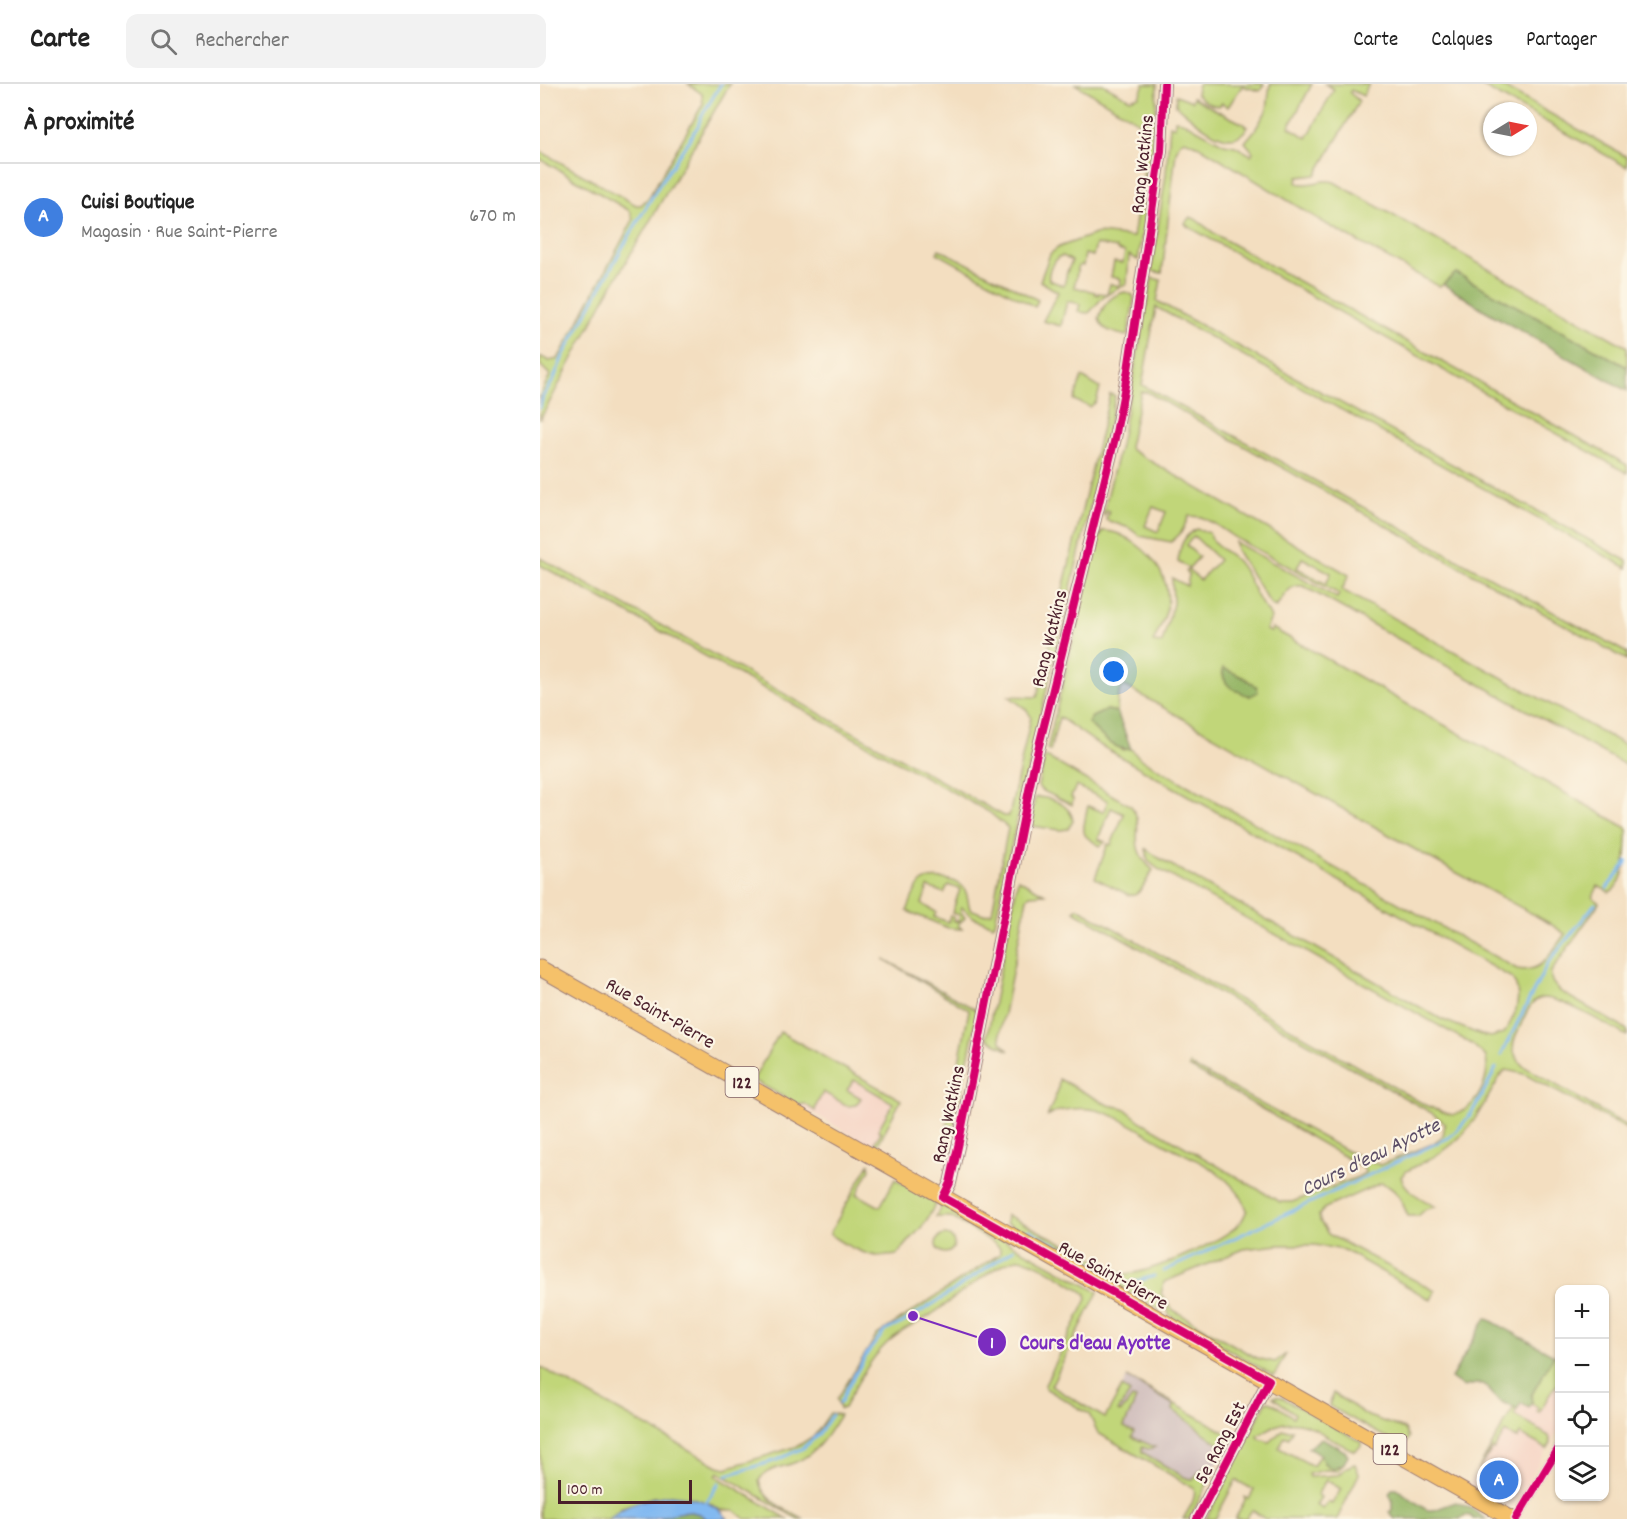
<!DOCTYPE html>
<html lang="fr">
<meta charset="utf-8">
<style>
:root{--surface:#fff;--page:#f2f2f2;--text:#222;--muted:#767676;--line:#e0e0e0;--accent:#7c3aed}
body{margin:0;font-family:Dekko,sans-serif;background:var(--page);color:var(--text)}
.controls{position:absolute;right:18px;bottom:18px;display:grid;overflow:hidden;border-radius:12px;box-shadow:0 2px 4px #0004}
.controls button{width:54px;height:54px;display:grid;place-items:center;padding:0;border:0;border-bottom:2px solid var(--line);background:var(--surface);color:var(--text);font:30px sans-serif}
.compass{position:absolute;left:943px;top:18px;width:54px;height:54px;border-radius:50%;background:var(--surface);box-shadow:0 2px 4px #0004;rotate:80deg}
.scale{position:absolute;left:18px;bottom:15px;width:134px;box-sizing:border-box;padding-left:6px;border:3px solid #4a1f2b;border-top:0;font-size:16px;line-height:21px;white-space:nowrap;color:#4a1f2b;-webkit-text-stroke:4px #fcf5e5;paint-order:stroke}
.you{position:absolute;left:574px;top:588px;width:21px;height:21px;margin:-15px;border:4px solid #fff;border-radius:50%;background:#1a73e8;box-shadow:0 0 0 9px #1a73e833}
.badge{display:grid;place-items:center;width:39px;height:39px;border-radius:50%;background:var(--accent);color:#fff;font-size:20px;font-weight:700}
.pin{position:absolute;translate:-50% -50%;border:3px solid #fff;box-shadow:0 2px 6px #0006}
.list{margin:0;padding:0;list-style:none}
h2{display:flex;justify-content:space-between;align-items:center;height:78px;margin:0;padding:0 24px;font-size:26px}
h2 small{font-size:20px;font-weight:400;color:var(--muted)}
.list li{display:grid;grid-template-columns:39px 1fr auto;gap:18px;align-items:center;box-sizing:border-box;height:108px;padding:0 24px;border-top:2px solid var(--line)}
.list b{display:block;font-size:22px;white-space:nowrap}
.list p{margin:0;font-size:20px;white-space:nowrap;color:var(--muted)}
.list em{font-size:20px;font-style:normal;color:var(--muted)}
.icon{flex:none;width:33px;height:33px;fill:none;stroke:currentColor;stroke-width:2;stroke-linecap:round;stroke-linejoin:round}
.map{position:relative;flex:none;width:1087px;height:1435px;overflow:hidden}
header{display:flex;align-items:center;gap:36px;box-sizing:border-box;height:84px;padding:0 30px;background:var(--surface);border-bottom:2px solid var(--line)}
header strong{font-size:28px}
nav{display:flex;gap:33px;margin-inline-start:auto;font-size:21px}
.search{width:420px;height:54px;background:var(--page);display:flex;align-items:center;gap:15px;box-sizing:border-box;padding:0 21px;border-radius:12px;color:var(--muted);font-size:22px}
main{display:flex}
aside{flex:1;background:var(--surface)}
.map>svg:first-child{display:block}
.built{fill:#f5d2c2}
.industrial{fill:#d1bfbd}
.green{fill:#c1d679;stroke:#867a52;stroke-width:1.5;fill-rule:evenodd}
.forest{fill:#98b769;stroke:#716b4a;stroke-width:1.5}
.water{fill:#82b9f1;stroke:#666c8e;stroke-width:1.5}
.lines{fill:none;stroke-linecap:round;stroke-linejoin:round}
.stream{stroke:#82b9f1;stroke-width:3}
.minor-casing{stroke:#9e7e76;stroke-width:11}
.tertiary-casing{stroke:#9e7e76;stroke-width:14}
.primary-casing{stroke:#9e7e76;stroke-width:17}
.minor{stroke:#fff;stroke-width:9}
.tertiary{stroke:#fff;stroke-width:12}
.primary{stroke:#f5c16b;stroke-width:15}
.cycleway-casing{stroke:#fcf5e5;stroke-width:11}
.cycleway{stroke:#d6006c;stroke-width:8}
.labels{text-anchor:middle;stroke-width:4.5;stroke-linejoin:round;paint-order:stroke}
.shield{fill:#fcf5e5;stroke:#7f5f63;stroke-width:1.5}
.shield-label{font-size:18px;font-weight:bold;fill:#4a1f2b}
.street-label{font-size:20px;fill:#4a1f2b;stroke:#fcf5e5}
.water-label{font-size:21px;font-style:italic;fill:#5b4d66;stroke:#fcf5e5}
.leader{fill:none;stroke:#7b2cbf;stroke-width:2}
.callout-dot{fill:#7b2cbf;stroke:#fcf5e5;stroke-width:2}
.mark-label{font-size:18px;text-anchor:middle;font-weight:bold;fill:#fff}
.callout-label{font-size:21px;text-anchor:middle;font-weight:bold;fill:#7b2cbf;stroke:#fcf5e5;stroke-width:4.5;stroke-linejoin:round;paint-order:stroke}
</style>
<header>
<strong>Carte</strong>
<div class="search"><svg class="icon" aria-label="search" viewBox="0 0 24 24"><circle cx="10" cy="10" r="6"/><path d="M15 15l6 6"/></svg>Rechercher</div>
<nav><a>Carte</a><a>Calques</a><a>Partager</a></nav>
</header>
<main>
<aside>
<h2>À proximité<small></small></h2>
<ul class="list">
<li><span class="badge" style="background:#3f7fe0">A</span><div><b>Cuisi Boutique</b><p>Magasin · Rue Saint-Pierre</p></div><em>670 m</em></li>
</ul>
</aside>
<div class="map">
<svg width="1087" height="1435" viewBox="0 0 1087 1435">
<rect width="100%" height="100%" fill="#fcf5e5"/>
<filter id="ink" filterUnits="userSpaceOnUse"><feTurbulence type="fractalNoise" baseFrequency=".0167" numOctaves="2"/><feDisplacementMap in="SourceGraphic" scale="12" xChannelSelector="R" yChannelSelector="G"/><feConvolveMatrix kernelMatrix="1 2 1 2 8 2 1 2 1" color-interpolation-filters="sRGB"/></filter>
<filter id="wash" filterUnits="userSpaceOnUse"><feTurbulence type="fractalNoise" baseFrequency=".008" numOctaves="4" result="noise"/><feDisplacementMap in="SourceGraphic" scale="24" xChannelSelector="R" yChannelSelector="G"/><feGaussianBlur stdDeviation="1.35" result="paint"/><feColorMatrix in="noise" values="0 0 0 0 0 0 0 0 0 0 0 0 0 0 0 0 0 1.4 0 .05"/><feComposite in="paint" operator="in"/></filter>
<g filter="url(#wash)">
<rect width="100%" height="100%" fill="#f3dec0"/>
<g class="built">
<polygon points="298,981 361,1016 336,1064 258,1021 265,1020 275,1027 276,1022"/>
<polygon points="1014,1271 1019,1274 1019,1345 974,1421 968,1423 929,1401 974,1323 977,1325 981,1319 985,1321"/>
</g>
<polygon class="industrial" points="587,1293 692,1352 663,1408 558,1349"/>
<g class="green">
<polygon points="148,0 190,0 66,212 0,336 0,312 10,291 0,281 0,272 9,277 18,275 93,136 90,127 0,75 0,67 96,121 101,121 109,113 163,20 162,10"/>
<path d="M 535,0 L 563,0 L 590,15 L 599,12 L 604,0 L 617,0 L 614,73 L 598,176 L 589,171 L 587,199 L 563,213 L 549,229 L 538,228 L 540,220 L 527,217 L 521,242 L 503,237 L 518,208 L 500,197 L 510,170 L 519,163 L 558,149 L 593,153 L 603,93 L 609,44 ZM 556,160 L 577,164 L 577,166 L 585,168 L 583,179 L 574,178 L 571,193 L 581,195 L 580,202 L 570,200 L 567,210 L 558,209 L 558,211 L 555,210 L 555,208 L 534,203 L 538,184 L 540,181 L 543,182 L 545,170 L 553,172 ZM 523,172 L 532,177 L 527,188 L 524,202 L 509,196 C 507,187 513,180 518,173 Z"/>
<path d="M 658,0 L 724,0 L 720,7 L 702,2 L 688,23 L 682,19 L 679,22 C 670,22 662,16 656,9 Z"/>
<path d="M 730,0 L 772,0 L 749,43 L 767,54 L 794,5 L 785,0 L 829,0 L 823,12 L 811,6 L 810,9 L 819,17 L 817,21 L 776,91 L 758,93 L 757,99 C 773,103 780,94 794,98 L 1087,263 L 1087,283 L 916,189 L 900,203 L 788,141 L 659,62 L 645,56 L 640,58 L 636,68 L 622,189 L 611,187 L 626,91 L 630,41 L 635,43 L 635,36 L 642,37 L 684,60 L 695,62 L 711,71 L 713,68 L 705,58 L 715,46 L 727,26 Z"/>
<polygon points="938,0 958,0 1087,73 1087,83"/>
<path d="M 636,11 L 652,17 L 653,13 C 671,24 689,33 708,42 C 691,74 653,34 636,21 Z"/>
<polygon points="650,133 655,135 678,152 1087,381 1087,389 647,142 645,139"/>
<polygon points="399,165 498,216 495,223 397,169"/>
<path d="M 612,194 L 621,196 L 617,217 L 1087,477 L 1087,484 L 616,223 L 602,301 L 1087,569 L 1087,576 L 607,308 L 601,308 L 589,363 L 591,366 L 809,491 L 802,506 L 1087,662 L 1087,682 L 763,502 C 749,500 744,512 736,523 L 731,521 L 696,466 L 695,458 L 797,514 L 799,510 L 694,453 L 673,439 L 661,433 L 649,432 L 641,449 L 631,458 L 600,452 L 589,444 L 566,436 L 569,427 L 567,426 L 564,432 L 563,430 L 580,361 ZM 613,423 L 626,428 L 618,448 L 605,442 ZM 762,474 L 791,489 L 786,500 L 757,484 Z"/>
<path d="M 585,208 L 593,211 L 594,215 L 588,250 L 586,252 C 574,248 562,248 559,234 C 563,221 571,211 585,208 Z"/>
<polygon points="542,293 560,304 556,318 550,323 534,316"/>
<path d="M 570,310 L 575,312 C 537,488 490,662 455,839 L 453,841 L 433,833 L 421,823 L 420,826 L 425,834 L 418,841 L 422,845 L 408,844 L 367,827 C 371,819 374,804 382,798 C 392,791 420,795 425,806 C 428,812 428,819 430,825 L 443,830 L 452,829 L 468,744 L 449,728 L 0,481 L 0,474 L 464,732 L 468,732 L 470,728 L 491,633 L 487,626 L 469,612 L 497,613 ZM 408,801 L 420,805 L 412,829 L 420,831 L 418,838 L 413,836 L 414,833 L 410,832 L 408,838 L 394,833 L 396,828 L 382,820 L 388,803 L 404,809 Z"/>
<path d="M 656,445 L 669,449 C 677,467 684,464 696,476 C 708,488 713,508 723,522 C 726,526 729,528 731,534 L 726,546 L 731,548 L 732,544 L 1087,744 C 1087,763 1087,802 1069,808 L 1058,802 L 1053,813 L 1059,819 L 1011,888 C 1010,898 1014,901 1021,908 L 1087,946 L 1087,952 C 1072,944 1013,908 999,915 C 989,919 983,936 979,945 C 970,961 972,970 983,982 L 1087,1042 L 1087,1045 L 984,990 L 966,986 L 961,991 C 945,1017 932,1047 906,1065 C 894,1074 879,1080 865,1088 L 861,1093 C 865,1107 884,1116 896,1123 L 886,1125 L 878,1132 L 868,1132 C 861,1116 858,1105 841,1099 L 785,1124 L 779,1131 L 780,1137 L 788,1150 L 895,1207 L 891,1216 L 804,1166 L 775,1161 L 738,1161 L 704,1165 L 624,1198 L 621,1210 L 633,1226 L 716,1274 L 735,1278 L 746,1270 L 734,1292 L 629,1231 L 627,1221 L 622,1220 L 619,1226 L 466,1139 L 467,1131 L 584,1190 C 608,1190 684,1157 700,1139 C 703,1136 705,1130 707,1126 C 704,1117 700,1110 693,1103 C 676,1083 649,1073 627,1061 C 604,1049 581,1032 556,1026 C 545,1023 516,1024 507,1033 L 518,1006 L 519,995 L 568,1021 L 584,1024 L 600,1037 L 740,1118 L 752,1118 L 818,1093 L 825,1089 L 824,1084 L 649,983 L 650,981 L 807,1067 L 840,1081 L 892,1060 L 903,1052 L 905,1039 L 890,1028 L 534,827 L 538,824 L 887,1022 L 912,1031 C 937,1025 950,997 946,973 L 932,960 L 618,785 L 608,777 L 606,765 L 619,774 L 901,935 L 941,951 L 951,953 L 964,949 C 975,933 984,912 972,894 L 652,714 L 558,660 L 519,633 L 510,667 L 507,665 L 558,452 L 560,449 L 561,453 L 562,447 C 575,446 586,453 596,460 C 616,474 631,498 627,524 C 625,535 618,547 613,558 L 622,559 L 633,520 L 632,494 L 647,502 L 649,491 L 646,487 L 648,485 L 660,496 L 679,476 L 654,452 L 646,461 L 659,473 L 649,484 L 638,478 C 640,463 642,453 656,445 ZM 683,585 L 704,594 L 717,603 L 710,612 C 696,607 686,602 682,588 ZM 585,602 L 897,778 L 1009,839 L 1025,850 C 1011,868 1003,890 977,885 L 673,716 L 601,675 L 591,665 L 582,666 L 552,633 L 567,626 L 577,628 C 578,619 576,608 585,602 Z"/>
<path d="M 505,672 L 591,722 C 608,745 583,759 613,786 L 601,806 L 595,811 L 589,811 L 555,794 L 568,760 L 571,761 L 584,730 L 571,724 L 558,755 L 565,758 L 560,762 C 547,753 541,754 545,736 C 546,731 546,727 548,722 L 563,728 L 568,717 L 536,702 L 531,713 L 533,715 L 532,721 L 501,706 L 498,702 Z"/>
<path d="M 498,713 C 513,714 531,721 533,737 L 528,745 L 520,746 L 492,742 L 490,738 L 495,714 Z"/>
<polygon points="478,795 505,810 490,811 487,814 460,950 461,958 469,967 447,954"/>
<polygon points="344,875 438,927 414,1044 407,1040 429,926"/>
<polygon points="240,948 361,1016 336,1064 335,1058 341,1048 338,1046 353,1019 314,996 307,1006 321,1014 316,1021 308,1022 283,1008 276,1022 275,1027 265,1020 258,1021 213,996"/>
<path d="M 329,1080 L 330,1085 L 317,1110 L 340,1123 L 355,1095 L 396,1119 L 385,1139 L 357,1171 C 351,1172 344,1172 337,1172 C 326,1171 296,1158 290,1149 Z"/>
<path d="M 402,1121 L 558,1208 L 511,1302 L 565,1334 L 582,1303 L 590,1309 L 578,1327 L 581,1328 L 592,1314 L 596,1315 L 584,1343 L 594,1348 L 592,1353 L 615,1363 L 608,1365 L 602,1363 L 602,1368 L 644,1393 L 653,1396 C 658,1389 663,1381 672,1383 L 672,1391 L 649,1435 L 643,1435 C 648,1426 657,1415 654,1404 L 565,1353 L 558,1349 L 549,1330 L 505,1304 L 505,1301 L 547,1215 L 546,1210 L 539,1205 C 524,1196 495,1175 478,1175 C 460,1176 407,1221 389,1232 C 375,1241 359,1247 347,1259 C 329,1276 315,1303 304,1324 L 300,1325 L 297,1315 L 337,1251 L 460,1170 L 460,1164 L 456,1160 L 411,1133 L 396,1133 Z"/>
<circle cx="405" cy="1160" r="9"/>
<polygon points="1014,1271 1019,1274 1019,1299 1012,1306 999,1329 997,1328 998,1324 992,1320 991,1312"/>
<path d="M 0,1283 L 178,1382 L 186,1384 L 258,1362 L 275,1351 L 290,1329 L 300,1331 C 288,1350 277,1369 256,1378 C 245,1383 225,1384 219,1397 C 223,1417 247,1426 263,1435 L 258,1435 L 178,1388 L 176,1392 L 248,1435 L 205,1435 L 194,1426 L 180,1426 L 171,1420 L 149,1413 L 113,1413 L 83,1423 L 69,1435 L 0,1435 Z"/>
<polygon points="587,1293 692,1352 687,1360 679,1360 633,1326 634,1321"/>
<polygon points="793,1309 828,1332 865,1345 869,1354 863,1363 789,1322"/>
<path d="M 737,1312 L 743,1314 L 821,1358 L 821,1362 L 815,1367 C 779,1353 760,1320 718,1352 L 720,1355 L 729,1358 L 743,1346 L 752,1346 L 749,1354 L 745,1352 L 739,1364 L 773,1382 L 780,1370 L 784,1379 L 798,1383 L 804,1379 L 798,1387 L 785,1386 L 768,1390 L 769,1393 L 798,1391 L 807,1383 L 815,1380 L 819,1390 L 797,1435 L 725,1435 L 712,1426 L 706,1435 L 695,1435 L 705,1416 L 704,1413 L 709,1415 L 714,1406 L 696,1396 L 675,1435 L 666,1435 L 727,1317 L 734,1320 L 753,1333 L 755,1330 L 733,1313 ZM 786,1396 L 801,1405 L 792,1420 L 788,1418 L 783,1425 L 776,1421 L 781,1413 L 777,1411 Z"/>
<polygon points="974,1323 977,1326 974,1331 1009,1352 1011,1359 1007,1365 980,1350 977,1355 965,1348 954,1366 952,1365 939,1385 938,1385"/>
</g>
<g class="forest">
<polygon points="916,189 1087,283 1087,307 946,227 903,200"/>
<path d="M 683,584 L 704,594 L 717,603 L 718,608 L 710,612 C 696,607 681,603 683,584 Z"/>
<path d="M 567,626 L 577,628 L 591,665 C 573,667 560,650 548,639 L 552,633 Z"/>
<path d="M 946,1234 L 1014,1271 L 991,1312 L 992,1318 L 989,1324 L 981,1319 L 977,1326 C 972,1322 965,1320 960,1317 C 941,1303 953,1295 924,1303 L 911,1294 Z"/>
<polygon points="782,1354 806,1368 808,1372 804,1379 792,1385 784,1379 780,1370 768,1364"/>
<polygon points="852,1405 857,1405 887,1426 894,1426 916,1418 930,1424 946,1435 933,1435 931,1432 925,1431 920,1435 855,1435 849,1428 852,1426 852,1415 849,1410"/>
<polygon points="147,1427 160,1430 166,1435 122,1435 121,1431"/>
</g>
<path class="water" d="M 130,1411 C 151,1413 174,1416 188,1435 L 166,1435 L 160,1430 L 147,1427 L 110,1435 L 69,1435 C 86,1419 107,1414 130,1411 Z"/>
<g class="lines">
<g class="stream">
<polyline points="0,324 3,312 13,297 23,272 81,166 118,103 158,42 161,33 181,0"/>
<polyline points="1067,804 1087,778"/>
<polyline points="961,971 1008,879 1055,820"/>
<polyline points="485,1147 489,1146 588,1200 614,1192"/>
<path d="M 624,1187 L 908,1054 C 931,1037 943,1009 956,984"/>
<polyline points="300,1319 309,1301 328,1268 345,1247 362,1239 401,1215 474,1165"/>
<polyline points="187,1391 237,1376 263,1364 278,1351 292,1331"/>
<polyline points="165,1420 179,1399"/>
</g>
</g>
</g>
<g filter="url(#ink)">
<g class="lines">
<defs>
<polyline id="minor" points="976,1435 1020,1362"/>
<g id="tertiary">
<polyline points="403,1113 410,1099 419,1058 493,686 575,354 588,286 621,67 624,0"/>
<polyline points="657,1435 729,1296"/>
</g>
<polyline id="primary" points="0,884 972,1435"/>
</defs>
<use href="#minor" class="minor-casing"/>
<use href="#tertiary" class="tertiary-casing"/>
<use href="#primary" class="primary-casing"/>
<use href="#minor" class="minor"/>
<use href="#tertiary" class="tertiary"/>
<use href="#primary" class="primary"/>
<defs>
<g id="cycleway">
<polyline points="624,0 621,67 588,286 575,354 493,686 419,1058 410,1099 403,1113 729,1296 657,1435"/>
<polyline points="976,1435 1020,1362"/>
</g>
</defs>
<use href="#cycleway" class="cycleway-casing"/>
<use href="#cycleway" class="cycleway"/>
</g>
</g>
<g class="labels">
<g class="shield">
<rect x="185.5" y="983" width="33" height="30" rx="4.5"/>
<rect x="833.5" y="1350" width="33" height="30" rx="4.5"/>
</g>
<g class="shield-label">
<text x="202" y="1004">122</text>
<text x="850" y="1371">122</text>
</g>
<g class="street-label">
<text transform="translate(601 80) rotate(-84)" y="7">Rang Watkins</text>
<text transform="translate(508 554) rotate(-76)" y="7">Rang Watkins</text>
<text transform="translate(121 928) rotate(30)" y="7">Rue Saint-Pierre</text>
<text transform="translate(407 1030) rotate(-78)" y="7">Rang Watkins</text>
<text transform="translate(574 1190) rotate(29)" y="7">Rue Saint-Pierre</text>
<text transform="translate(679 1358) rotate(-63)" y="7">5e Rang Est</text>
</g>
<g class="water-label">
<text transform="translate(830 1072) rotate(-26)" y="7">Cours d'eau Ayotte</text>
</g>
</g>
<path class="leader" d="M373 1232L452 1258"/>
<g class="callout-dot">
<circle cx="373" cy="1232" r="6"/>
<circle cx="452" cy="1258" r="15"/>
</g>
<g class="mark-label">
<text x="452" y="1264">1</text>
</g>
<g class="callout-label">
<text x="555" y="1265">Cours d'eau Ayotte</text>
</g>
</svg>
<div class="controls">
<button>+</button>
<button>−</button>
<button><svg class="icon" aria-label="locate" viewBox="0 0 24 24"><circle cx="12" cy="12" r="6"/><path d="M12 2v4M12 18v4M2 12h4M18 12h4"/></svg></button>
<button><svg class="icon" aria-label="layers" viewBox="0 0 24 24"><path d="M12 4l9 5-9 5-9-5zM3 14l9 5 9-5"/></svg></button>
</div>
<svg class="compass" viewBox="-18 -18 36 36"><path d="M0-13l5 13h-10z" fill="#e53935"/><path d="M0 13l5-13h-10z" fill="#767676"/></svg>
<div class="scale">100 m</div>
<div class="you"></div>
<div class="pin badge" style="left:959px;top:1396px;background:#3f7fe0">A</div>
</div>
</main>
